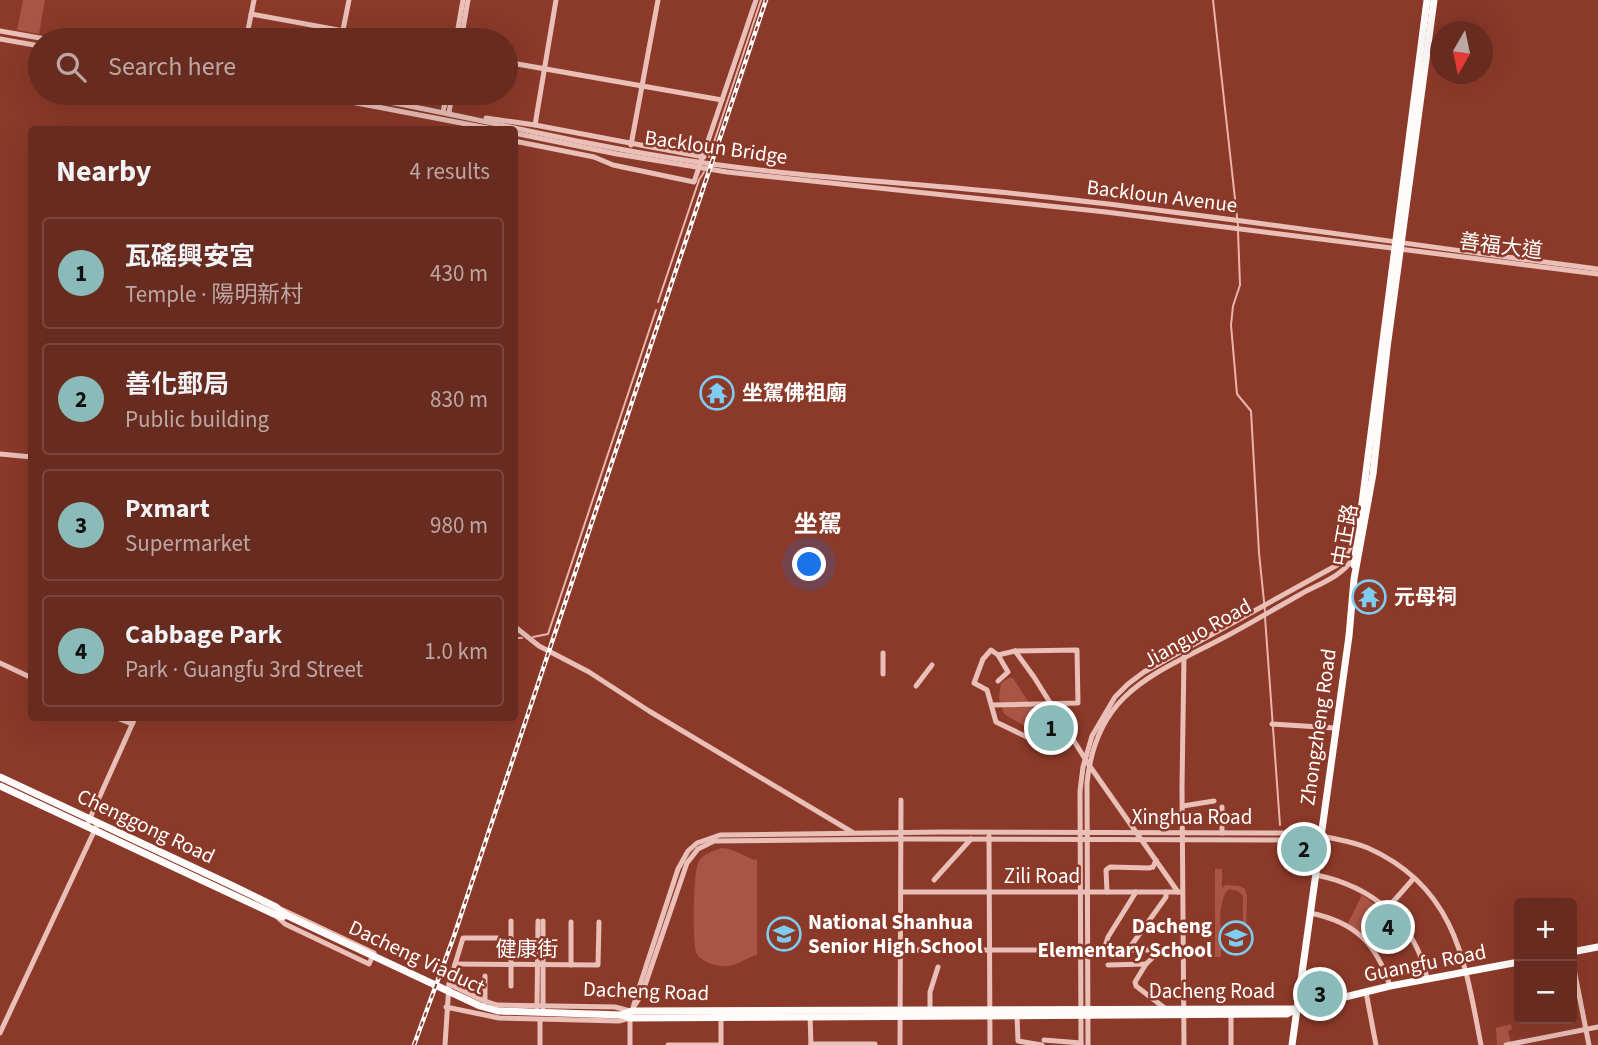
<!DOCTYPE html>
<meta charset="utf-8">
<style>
:root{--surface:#682b1f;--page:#6d3328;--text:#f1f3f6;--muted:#bda7a4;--line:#7b473d;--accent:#8bbbb9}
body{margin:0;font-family:"Source Sans 3","Noto Sans TC",sans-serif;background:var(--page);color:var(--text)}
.controls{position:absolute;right:21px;bottom:21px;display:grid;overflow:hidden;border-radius:7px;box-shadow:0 7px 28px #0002}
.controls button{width:63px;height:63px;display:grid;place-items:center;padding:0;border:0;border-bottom:2px solid var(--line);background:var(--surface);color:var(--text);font:35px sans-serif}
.compass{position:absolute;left:1430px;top:21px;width:63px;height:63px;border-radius:50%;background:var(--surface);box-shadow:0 7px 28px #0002;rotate:189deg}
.you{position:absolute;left:810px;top:565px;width:24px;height:24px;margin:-18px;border:5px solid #fff;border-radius:50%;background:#1a73e8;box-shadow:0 0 0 10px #1a73e833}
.badge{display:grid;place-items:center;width:46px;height:46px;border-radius:50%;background:var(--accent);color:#111;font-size:23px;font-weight:700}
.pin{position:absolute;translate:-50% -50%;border:4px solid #fff;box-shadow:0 2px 7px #0006}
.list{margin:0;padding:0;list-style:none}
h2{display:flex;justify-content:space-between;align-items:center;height:91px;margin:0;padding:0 28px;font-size:30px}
h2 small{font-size:23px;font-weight:400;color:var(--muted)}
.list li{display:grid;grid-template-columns:46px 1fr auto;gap:21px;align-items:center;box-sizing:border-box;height:112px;margin:0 14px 14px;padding:0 14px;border:2px solid var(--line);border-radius:7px}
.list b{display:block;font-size:26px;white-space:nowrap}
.list p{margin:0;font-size:23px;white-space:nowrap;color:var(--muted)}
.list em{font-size:23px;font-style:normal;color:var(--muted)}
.icon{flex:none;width:38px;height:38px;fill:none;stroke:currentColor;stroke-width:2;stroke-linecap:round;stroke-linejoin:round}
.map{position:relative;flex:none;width:1598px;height:1045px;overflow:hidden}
.search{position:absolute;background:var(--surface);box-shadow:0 7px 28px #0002;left:28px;top:28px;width:490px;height:77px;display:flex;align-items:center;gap:18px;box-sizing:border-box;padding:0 24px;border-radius:38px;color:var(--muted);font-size:26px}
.panel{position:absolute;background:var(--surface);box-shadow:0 7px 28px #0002;left:28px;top:126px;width:490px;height:595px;border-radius:7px}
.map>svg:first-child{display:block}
.green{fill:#aa5444;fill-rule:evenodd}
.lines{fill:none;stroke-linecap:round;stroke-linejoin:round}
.stream{stroke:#eab4ac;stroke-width:2}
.minor{stroke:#e9bfb7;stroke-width:5}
.major{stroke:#fefbfa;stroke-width:7}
.rail-casing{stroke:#fff;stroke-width:4.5}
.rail{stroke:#8b3929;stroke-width:2;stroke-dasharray:5;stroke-linecap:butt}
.labels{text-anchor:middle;stroke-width:5;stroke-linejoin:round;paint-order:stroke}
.street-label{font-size:21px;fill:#fff;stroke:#8b3929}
.poi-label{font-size:21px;font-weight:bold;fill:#fff;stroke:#8b3929;text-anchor:start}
.quarter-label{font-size:24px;font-weight:bold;fill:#fff;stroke:#8b3929}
</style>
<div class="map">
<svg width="1598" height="1045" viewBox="0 0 1598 1045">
<rect width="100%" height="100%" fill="#8b3929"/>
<g class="green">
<polygon points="23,0 45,0 39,34 17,30"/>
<polygon points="1009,678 1013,678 1042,723 1033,731 1004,714 999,698 1001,683"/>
<path d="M 722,848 C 737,849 749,860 757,860 L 757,955 C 744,958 736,968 721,966 C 713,965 702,962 697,954 C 692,945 693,869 699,861 C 704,853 714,851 722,848 Z"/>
<path d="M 1215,869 L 1222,869 L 1222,888 L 1226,885 L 1239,886 L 1245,889 L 1247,895 L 1246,941 C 1239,951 1231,950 1221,944 L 1221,957 L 1215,957 ZM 1229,889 L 1238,891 L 1243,896 L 1243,933 L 1240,940 C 1213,953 1218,897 1229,889 Z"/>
<polygon points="1362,895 1382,910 1361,934 1347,925"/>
<polygon points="1388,913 1405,932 1378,950 1366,935"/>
<polygon points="1511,1024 1512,1029 1508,1031 1511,1044 1497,1045 1496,1028"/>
</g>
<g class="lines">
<g class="stream">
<polyline points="1213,0 1238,226"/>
<polyline points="709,157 761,0"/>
<polyline points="1238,231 1240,285 1233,306 1231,325 1237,394 1251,411 1259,553 1265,611"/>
<polyline points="658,302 699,180 704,172"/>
<polyline points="1265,617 1280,825"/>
<polyline points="533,637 548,634 656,310"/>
<polyline points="514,638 522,638"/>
</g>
<g class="minor">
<polyline points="251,14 393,40"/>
<polyline points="0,31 51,40"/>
<polyline points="0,39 40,46"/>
<polyline points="246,40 254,0"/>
<polyline points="341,40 349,0"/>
<polyline points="456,40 463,0"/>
<polyline points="461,40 468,0"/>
<polyline points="506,62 722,100"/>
<polyline points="304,93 498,130"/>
<path d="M 340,93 C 458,113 573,144 691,161 C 803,178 916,183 1028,195 C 1219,215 1408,245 1598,269"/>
<polyline points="443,112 447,93"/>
<polyline points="449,113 452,93"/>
<polyline points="486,118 535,125 704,157"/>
<polyline points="535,125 556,0"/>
<polyline points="514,133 617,154 727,172 1106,212 1598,274"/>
<polyline points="514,141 594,157 613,165 694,182 756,0"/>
<polyline points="631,145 658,0"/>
<polyline points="0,454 32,457"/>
<polyline points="514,626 539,646 589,672 649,711 852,832"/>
<polyline points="1015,651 1034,677 1089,765 1178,892"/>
<polyline points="0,663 32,678"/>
<polyline points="883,674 883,653"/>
<polyline points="998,681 1008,672 998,655"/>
<polyline points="916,686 932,665"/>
<polyline points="991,705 1078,703 1077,650 1015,651 998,655 991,650 983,659 974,683 987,690 996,722 1027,737 1037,745 1057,739"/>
<polyline points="117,718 132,724"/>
<polyline points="1272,724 1335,728"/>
<polyline points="1183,806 1214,801"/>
<polyline points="86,827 135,718"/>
<polyline points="1222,833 1222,807"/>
<polyline points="989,836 990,1045"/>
<path d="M 1316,875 C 1371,886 1415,921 1427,978"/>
<polyline points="934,880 971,839"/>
<polyline points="901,892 1181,892"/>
<polyline points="1107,892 1106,870 1110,867 1149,868 1153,867 1156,860"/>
<path d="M 1310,913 C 1355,922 1376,943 1390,986"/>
<polyline points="276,916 285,924 369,964 374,953 283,910"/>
<polyline points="511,921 511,986"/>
<polyline points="571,922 571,965"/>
<polyline points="1363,936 1414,878"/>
<polyline points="900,950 1183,950"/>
<polyline points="1104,950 1108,937 1136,892"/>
<polyline points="1128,950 1166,897 1166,892"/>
<polyline points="1572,959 1589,1045"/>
<polyline points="455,964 598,965 599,922"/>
<polyline points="1146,964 1135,982 1136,986 1166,1009"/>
<polyline points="1108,965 1146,964 1161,950"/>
<polyline points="485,976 485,1002"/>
<polyline points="449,984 482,1000 497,1005 615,1007 630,1011"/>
<polyline points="1366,992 1376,1045"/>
<polyline points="635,1005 642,994 687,863 698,849 714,841 906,839 1311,840 1320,836"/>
<polyline points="446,1007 499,1018 619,1021 630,1018"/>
<polyline points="537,1007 538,921"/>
<polyline points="543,1007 543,921"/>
<polyline points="930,1010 930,992 938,967"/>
<polyline points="1231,1013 1231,1045"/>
<polyline points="810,1014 811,1045"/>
<polyline points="1017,1016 1018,1041 1042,1045"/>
<polyline points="0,1033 98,823"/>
<polyline points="1044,1040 1081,1043"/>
<polyline points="811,1044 875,1044"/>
<polyline points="445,1045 449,984 463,938 498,938"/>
<polyline points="540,1045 540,1020"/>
<path d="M 630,1045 L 630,1018 L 637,994 L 678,869 L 688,851 L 697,843 L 720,835 L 941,832 L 1311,833 C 1330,839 1349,840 1368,848 C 1456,887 1465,962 1481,1045"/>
<polyline points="668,1045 721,1045 721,1014"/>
<polyline points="900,1045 901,800"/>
<polyline points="1081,1045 1080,791 1083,767 1092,736 1115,697 1128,684 1144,672 1339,564 1346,555 1356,536"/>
<path d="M 1088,1045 L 1087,783 C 1096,693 1152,675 1221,639 C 1248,625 1274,609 1301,594 C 1319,584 1343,576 1353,558"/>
<polyline points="1184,1045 1182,787 1184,657"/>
<polyline points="1506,1045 1598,1027"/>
</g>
<g class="major">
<polyline points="1354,565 1427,0"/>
<polyline points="0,777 231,885 276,907 286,915 480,1006 498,1011 622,1015 630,1018 1287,1014 1296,1009 1390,986 1519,962"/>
<polyline points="0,786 274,914 282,917 286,915"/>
<polyline points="1572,952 1598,947"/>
<polyline points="623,1014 632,1011 1296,1009"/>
<polyline points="1292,1045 1349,636 1354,579 1373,474 1387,348 1434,0"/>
</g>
<defs>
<polyline id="rail" points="414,1045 454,936 766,0"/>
</defs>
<use href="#rail" class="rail-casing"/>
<use href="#rail" class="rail"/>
</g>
<defs>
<symbol id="temple-ring" viewBox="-11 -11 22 22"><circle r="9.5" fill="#8b3929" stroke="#7ecdf1" stroke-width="1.5"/><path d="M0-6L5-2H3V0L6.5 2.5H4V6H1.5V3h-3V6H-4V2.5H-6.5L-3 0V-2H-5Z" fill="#7ecdf1"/></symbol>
<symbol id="school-ring" viewBox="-11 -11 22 22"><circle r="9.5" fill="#8b3929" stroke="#7ecdf1" stroke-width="1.5"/><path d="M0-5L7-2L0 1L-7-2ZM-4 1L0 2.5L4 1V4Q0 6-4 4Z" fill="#7ecdf1"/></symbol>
</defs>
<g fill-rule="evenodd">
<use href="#temple-ring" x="698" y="374" width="38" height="38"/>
<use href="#temple-ring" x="1350" y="578" width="38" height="38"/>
<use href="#school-ring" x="765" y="915" width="38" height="38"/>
<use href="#school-ring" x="1217" y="919" width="38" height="38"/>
</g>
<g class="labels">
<g class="street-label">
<text transform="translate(716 147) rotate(8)" y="7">Backloun Bridge</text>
<text transform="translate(1162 196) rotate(7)" y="7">Backloun Avenue</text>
<text transform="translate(1501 246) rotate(7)" y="7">善福大道</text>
<text transform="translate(1345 535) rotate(-80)" y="7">中正路</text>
<text transform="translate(1197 633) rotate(-29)" y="7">Jianguo Road</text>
<text transform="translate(1318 727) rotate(-82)" y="7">Zhongzheng Road</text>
<text x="1192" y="824">Xinghua Road</text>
<text transform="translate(146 826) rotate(25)" y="7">Chenggong Road</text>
<text x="1042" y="883">Zili Road</text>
<text x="527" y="956">健康街</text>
<text transform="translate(417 957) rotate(25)" y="7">Dacheng Viaduct</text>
<text transform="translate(1425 963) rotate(-11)" y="7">Guangfu Road</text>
<text transform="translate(646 991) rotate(2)" y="7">Dacheng Road</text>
<text x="1212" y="998">Dacheng Road</text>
</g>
<g class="poi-label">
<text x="742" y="400">坐駕佛祖廟</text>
<text x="1394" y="604">元母祠</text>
<text x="808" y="929">National Shanhua<tspan x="808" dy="24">Senior High School</tspan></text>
<text x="1212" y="933" text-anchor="end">Dacheng<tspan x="1212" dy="24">Elementary School</tspan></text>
</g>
<g class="quarter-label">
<text x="818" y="532">坐駕</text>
</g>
</g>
</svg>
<div class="controls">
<button>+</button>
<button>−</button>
</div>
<svg class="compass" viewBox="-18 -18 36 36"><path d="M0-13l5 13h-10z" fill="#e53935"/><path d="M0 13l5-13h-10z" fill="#bda7a4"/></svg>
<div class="you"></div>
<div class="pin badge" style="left:1051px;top:728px">1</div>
<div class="pin badge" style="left:1304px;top:849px">2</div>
<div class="pin badge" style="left:1320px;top:994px">3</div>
<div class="pin badge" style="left:1388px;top:927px">4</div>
<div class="search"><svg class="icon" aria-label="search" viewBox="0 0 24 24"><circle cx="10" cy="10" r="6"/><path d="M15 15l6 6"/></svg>Search here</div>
<section class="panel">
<h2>Nearby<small>4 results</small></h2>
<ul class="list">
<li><span class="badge">1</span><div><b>瓦磘興安宮</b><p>Temple · 陽明新村</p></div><em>430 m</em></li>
<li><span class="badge">2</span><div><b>善化郵局</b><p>Public building</p></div><em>830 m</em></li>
<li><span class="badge">3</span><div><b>Pxmart</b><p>Supermarket</p></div><em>980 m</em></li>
<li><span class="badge">4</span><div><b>Cabbage Park</b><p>Park · Guangfu 3rd Street</p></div><em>1.0 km</em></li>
</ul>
</section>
</div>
